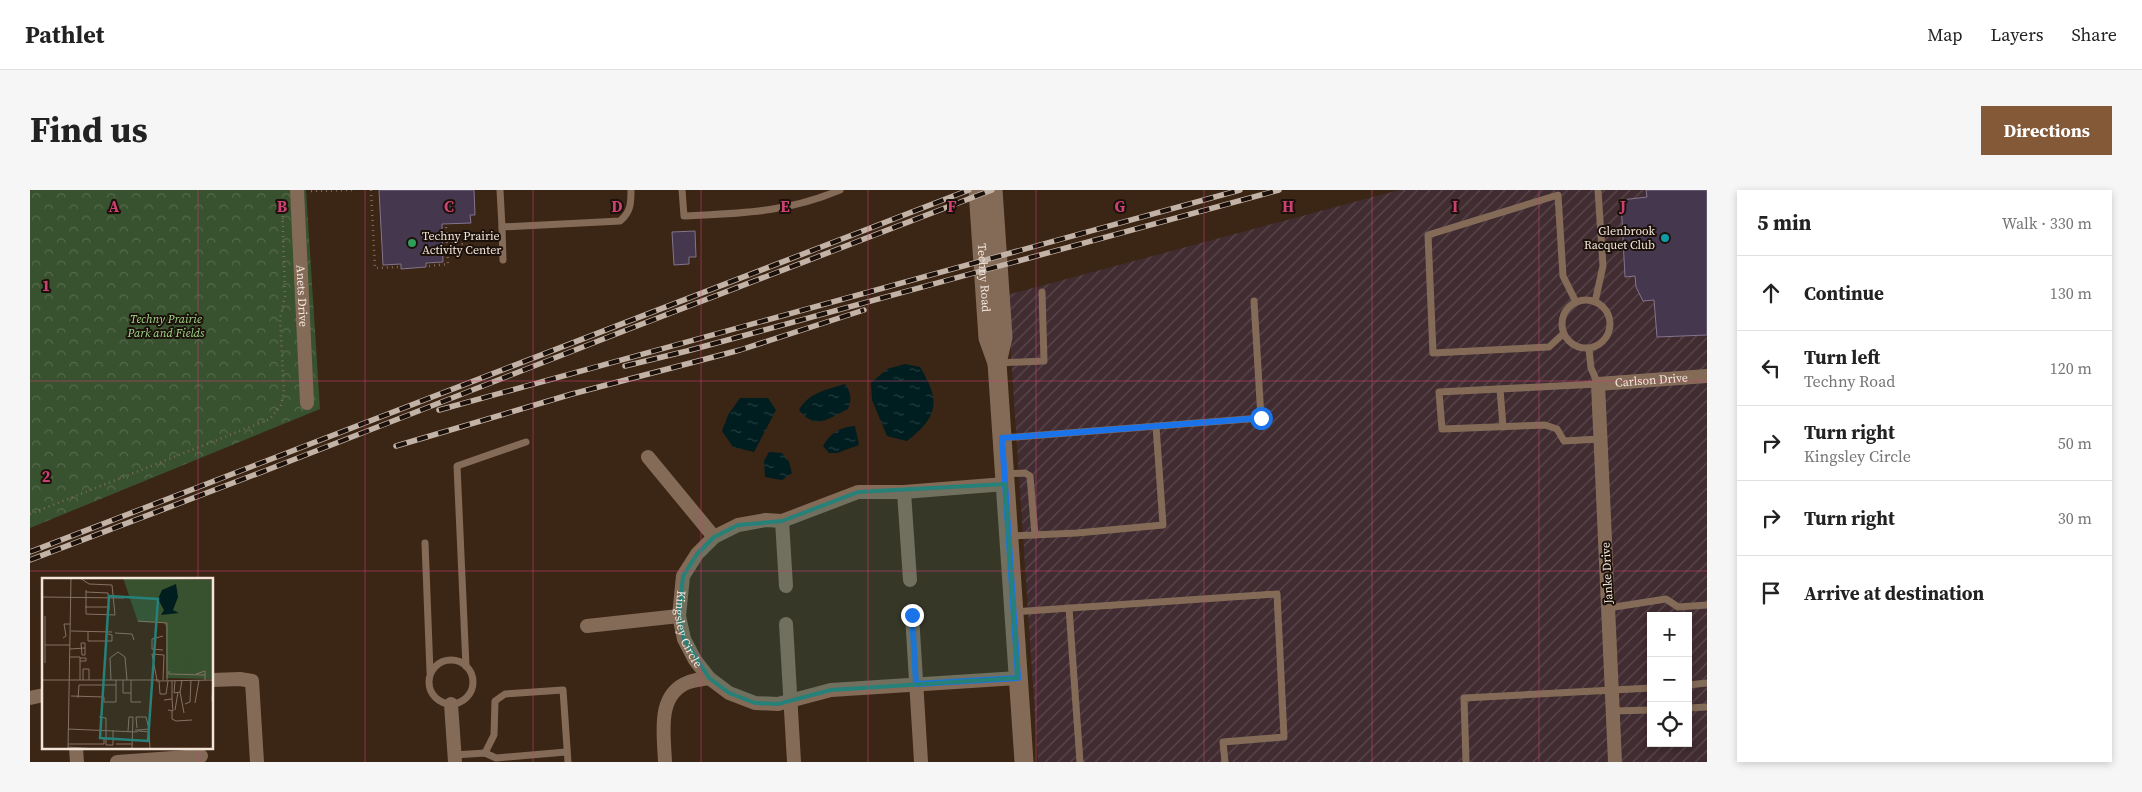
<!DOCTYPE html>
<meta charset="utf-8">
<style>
:root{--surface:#fff;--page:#f6f6f6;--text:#222;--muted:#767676;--line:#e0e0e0;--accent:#845938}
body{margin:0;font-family:"Source Serif 4",serif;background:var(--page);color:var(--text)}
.controls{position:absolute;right:15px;bottom:15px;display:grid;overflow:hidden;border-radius:0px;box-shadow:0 2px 8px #0003}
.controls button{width:45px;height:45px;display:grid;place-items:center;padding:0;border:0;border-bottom:1px solid var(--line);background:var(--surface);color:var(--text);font:25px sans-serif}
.stop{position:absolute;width:15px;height:15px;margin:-11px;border:4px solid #1a73e8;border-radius:50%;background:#fff}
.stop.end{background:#1a73e8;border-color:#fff;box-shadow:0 1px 5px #0008}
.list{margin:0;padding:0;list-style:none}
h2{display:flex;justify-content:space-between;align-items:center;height:65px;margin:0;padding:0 20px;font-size:21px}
h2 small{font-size:16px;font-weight:400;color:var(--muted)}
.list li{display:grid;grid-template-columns:32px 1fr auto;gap:15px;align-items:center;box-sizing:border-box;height:75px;padding:0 20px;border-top:1px solid var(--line)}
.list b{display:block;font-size:19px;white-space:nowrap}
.list p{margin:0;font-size:16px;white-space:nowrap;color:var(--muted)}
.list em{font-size:16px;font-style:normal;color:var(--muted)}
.icon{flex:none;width:28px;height:28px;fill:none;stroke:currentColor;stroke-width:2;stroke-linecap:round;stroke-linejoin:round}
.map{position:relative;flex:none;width:1677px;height:572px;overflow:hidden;border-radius:0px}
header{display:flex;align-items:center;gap:30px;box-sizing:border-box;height:70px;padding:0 25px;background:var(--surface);border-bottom:1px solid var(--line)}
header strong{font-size:24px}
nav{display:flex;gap:28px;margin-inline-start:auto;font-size:18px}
.intro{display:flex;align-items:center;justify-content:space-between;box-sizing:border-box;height:120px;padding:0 30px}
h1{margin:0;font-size:35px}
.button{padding:12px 22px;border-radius:0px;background:var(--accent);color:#fff;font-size:18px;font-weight:700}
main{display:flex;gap:30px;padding:0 30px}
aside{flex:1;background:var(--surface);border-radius:0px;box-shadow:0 2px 8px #0003}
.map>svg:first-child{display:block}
.industrial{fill:url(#industrial-furrows);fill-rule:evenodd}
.park{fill:url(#park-crowns)}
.water{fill:url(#water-ripples)}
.building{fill:#45374e;stroke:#84748e}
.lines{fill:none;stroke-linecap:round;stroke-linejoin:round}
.path{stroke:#7d6a5b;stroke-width:2.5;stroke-dasharray:1 4;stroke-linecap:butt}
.lane{stroke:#846b58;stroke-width:7}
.street{stroke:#846b58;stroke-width:14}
.secondary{stroke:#846b58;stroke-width:19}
.rail-casing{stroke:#c3b3a7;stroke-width:5.5}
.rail{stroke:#1b110a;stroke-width:4;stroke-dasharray:11;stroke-linecap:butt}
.route{stroke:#1a73e8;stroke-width:6}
.marked{fill:#268179;fill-opacity:0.2;stroke:#268179;stroke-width:4;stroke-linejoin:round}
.grid{fill:none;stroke:#cc4174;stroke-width:1;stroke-opacity:0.55}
.culture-dot{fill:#0f9aa8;stroke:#1b110a;stroke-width:2}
.leisure-dot{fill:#2e9e5b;stroke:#1b110a;stroke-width:2}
.labels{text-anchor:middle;stroke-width:4;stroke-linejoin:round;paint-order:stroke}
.poi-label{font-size:12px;fill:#f3e5da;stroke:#1b110a;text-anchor:end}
.street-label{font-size:12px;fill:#f3e5da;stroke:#1b110a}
.park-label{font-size:12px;font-style:italic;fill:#a0d888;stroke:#1b110a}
.inset-road{fill:none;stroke:#857264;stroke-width:1}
.view{fill:#268179;fill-opacity:0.15;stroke:#268179;stroke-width:2.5}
.inset-edge{fill:none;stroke:#f3e5da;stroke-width:2.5}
.grid-label{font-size:16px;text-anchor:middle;font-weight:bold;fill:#cc4174;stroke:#1b110a;stroke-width:4;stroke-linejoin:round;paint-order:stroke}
</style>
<header>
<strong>Pathlet</strong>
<nav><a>Map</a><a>Layers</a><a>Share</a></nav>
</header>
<div class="intro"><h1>Find us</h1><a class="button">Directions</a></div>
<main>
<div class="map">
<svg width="1677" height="572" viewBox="0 0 1677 572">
<defs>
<pattern id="industrial-furrows" width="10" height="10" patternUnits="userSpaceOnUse" patternTransform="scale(1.25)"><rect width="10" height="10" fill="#402c31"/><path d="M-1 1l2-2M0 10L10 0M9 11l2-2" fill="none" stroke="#5c4a4e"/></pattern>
<pattern id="park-crowns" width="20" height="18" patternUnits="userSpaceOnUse" patternTransform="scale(1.25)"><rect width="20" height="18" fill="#38512e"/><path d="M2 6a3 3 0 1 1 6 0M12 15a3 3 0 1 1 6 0" fill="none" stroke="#556a4c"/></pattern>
<pattern id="water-ripples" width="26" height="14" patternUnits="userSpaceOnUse" patternTransform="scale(1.25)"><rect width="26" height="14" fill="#001d1f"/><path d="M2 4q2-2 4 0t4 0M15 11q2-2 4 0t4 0" fill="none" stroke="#263e3f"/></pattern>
</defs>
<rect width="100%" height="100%" fill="#3b2515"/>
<path class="industrial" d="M 1369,0 L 1677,0 L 1677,572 L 1008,572 L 977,105 ZM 1621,426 L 1658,426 L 1658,553 L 1621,553 Z"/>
<polygon class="park" points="0,0 276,0 290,219 0,338"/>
<g class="water">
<path d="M 875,174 L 890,177 C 911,211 908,227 877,251 L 857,246 L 842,210 L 841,193 L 857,179 Z"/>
<path d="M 815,194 C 821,203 822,209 818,219 C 799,228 786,241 769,220 C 779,202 797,200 815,194 Z"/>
<polygon points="710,208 738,208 746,220 724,262 703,257 692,241 698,225"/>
<path d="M 825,236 L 829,255 L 807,263 L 799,263 L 793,256 C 800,243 811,237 825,236 Z"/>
<polygon points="739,262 752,263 759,272 762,283 752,290 735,287 734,271"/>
</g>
<g class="building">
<polygon points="349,0 444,0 445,25 440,25 441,33 412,34 413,72 396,73 396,77 371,79 371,74 353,75"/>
<polygon points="1616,0 1677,0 1677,145 1627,147 1624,110 1613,111 1606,97 1605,86 1595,87 1591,10 1617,7"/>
<polygon points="665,41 666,67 659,67 659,74 644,75 642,42"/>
</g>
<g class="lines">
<g class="path">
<polyline points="341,0 345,78 369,77"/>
<polyline points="281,1 322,0"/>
<polyline points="417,51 464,61"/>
<polyline points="399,76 418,74 416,36"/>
<polyline points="0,324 240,229 251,215 254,202 250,129 255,106 252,8"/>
</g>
<g class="lane">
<path d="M 470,0 L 472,37 L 590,31 C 601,22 601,13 601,0"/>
<path d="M 652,0 L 654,26 C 712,23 755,23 810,0"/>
<polyline points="472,37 473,70"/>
<circle cx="1556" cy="134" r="24"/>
<polyline points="1565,112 1573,76 1568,0"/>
<polyline points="1533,144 1519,157 1403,163 1398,45 1528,5 1533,86 1546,112"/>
<polyline points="1559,159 1561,178 1568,194 1409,202 1412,239 1515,235 1527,239 1534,251 1570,249"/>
<polyline points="967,173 1014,171 1012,102"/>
<polyline points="1470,199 1473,237"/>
<polyline points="972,248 1231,228 1224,111"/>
<polyline points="975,284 995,283 1000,286 1005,345"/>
<polyline points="979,346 1047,343 1133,335 1126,236"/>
<polyline points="395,353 400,482"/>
<polyline points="1039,418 1050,572"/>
<polyline points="1578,418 1636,409 1648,417 1677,415"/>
<polyline points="984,422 1247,404 1254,547 1193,552 1195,572"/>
<circle cx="421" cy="492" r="22"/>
<polyline points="436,476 427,276 496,252"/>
<polyline points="1658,495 1677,493"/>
<polyline points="1658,518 1677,517"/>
<polyline points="1583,521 1621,520"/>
<polyline points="455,563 464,545 465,511 475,504 533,500 538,572"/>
<polyline points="424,565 455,563 466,568 536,562"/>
<polyline points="1436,572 1434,508 1621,498"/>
</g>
<g class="street">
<path id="s1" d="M 267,0 L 277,213"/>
<polyline points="618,267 684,347"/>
<path id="s2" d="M 975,294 L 874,302 L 828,302 L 752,331 L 736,330 L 708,335 L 684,347 L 667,364 L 653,386 L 649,426 L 654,449 L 665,470 L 679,488 L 699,503 L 725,513 L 748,514 L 801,500 L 988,488"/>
<polyline points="874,302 880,390"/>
<polyline points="752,331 756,396"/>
<polyline points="882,425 891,572"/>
<polyline points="756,434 764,572"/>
<polyline points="557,436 649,426"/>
<polyline points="182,490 210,489 222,491 227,572"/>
<polyline points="0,508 14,505"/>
<polyline points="421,514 425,572"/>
<polyline points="46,558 47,572"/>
<polyline points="87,572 171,566"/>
<path d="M 635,572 C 634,544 626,504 659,492 C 665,490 672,489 679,488"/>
<path id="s3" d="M 1585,572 L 1568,194 L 1677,186"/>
</g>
<g class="secondary">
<path id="s4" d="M 948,0 L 958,148 L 967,173 L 994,572"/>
<polyline points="963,0 973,147 967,173"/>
</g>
<defs>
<g id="rail">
<polyline points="595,176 657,161 1249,0"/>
<polyline points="409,220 1210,0"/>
<polyline points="366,256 542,204 710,160 834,120"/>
<polyline points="0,362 939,0"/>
<polyline points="0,370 237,280 599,139 962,0"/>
</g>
</defs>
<use href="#rail" class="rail-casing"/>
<use href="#rail" class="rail"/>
</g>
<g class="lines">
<polyline class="route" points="882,425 886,494 988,488 972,248 1231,228"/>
</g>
<path class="marked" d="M 975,294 L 988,488 L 801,500 L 748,514 L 725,513 L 699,503 L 679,488 L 654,449 L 649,426 L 653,386 L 667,364 L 684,347 L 708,335 L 752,331 L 828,302 Z"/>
<path class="grid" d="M 168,0 L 168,390M 335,0 L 335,572M 503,0 L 503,572M 671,0 L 671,572M 838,0 L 838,572M 1006,0 L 1006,572M 1174,0 L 1174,572M 1342,0 L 1342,572M 1509,0 L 1509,572M 0,191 L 1677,191M 0,381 L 1677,381M 168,558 L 168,572"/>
<circle class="culture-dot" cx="1635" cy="48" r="5"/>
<circle class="leisure-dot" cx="382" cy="53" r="5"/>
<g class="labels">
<g class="poi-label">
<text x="1625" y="45">Glenbrook<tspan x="1625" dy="14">Racquet Club</tspan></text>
<text x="392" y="50" text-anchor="start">Techny Prairie<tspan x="392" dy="14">Activity Center</tspan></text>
</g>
<g class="street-label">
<text dy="4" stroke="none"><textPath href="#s4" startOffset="88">Techny Road</textPath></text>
<text dy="4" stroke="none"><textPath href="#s1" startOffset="106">Anets Drive</textPath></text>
<text dy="4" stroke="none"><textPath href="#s3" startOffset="432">Carlson Drive</textPath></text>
<text transform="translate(1577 383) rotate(-93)" y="4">Janke Drive</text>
<text dy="4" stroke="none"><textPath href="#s2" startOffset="405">Kingsley Circle</textPath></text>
</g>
<g class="park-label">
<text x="136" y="133">Techny Prairie<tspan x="136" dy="14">Park and Fields</tspan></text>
</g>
</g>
<g transform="translate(12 388)">
<rect width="171" height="171" fill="#3b2515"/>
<path d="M 81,0 L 171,2 L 171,101 L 124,100 L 124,49 L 122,45 L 96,44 Z" fill="#38512e"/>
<path d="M 140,35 L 165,35 L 165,54 L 140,54 ZM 146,57 L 159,62 L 163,75 L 148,75 ZM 126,77 L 142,77 L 143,93 L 132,89 ZM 148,77 L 163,77 L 158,90 L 146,93 Z" fill="#38512e"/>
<path d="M 134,6 L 136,19 L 131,32 L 137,35 L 119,37 L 122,32 L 116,21 L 120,12 Z" fill="#001d1f"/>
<path class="inset-road" d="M 38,0 L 47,6 L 70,7 L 73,37 L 44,36 L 44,12M 44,14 L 66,15 L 67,32M 0,19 L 82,20M 43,29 L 67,29M 96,43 L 125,45 L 125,102M 29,53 L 70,54M 46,54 L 46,63 L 70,63 L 70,57 L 66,56M 73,55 L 90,56 L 92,62M 21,60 L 24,58 L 22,46 L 28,46M 3,67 L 28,67M 43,70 L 43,65 L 39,65 L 40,77 L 43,77M 28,71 L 43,70 L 43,77M 121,72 L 110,71 L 110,61 L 121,58M 28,79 L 38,79 L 38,102M 38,83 L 44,83 L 44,80 L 38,80M 3,85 L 3,38M 127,93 L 127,96 L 163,97M 154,96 L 163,93 L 163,102M 0,102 L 117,102M 41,102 L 41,91 L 47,91 L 47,102M 69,102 L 68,80 L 76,74 L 83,79 L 85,102M 81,102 L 81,115 L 89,115M 89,102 L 89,124 L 99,124M 115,102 L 110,76 L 122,77 L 121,102M 114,103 L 172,102M 117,103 L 118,116 L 124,116 L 126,103M 133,103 L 132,115 L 138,114 L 140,102M 138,114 L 142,135M 29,118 L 62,119 L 62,124 L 74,124 L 74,102M 36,120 L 37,107 L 74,107M 122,122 L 130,121 L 130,103M 170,123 L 171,102M 153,125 L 157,102M 143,126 L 148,124 L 149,102M 126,132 L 131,133 L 130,121M 133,132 L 136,114M 130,133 L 130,141 L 134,143 L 150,142M 57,139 L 64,140 L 64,167 L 71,167 L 71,152M 95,150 L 94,139 L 104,139 L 107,151 L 97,152M 26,151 L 95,154 L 97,152 L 93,152M 86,153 L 87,139 L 91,139 L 90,171M 97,153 L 107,154 L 108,171M 26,166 L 62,166 L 62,160M 74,166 L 90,166M 26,169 L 55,171M 26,171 L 29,0"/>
<path class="view" d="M 67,18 L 116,21 L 106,163 L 58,160 Z"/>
<rect width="171" height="171" class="inset-edge"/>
</g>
<g class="grid-label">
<text x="84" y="22">A</text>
<text x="252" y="22">B</text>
<text x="419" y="22">C</text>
<text x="587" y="22">D</text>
<text x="755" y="22">E</text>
<text x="922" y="22">F</text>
<text x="1090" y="22">G</text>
<text x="1258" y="22">H</text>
<text x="1425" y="22">I</text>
<text x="1593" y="22">J</text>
<text x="16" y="101">1</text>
<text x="16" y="292">2</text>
</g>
</svg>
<div class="controls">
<button>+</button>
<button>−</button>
<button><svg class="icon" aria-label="locate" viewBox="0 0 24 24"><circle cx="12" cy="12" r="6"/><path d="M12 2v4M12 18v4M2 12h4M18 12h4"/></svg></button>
</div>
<div class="stop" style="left:1231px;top:228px"></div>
<div class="stop end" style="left:882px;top:425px"></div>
</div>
<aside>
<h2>5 min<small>Walk · 330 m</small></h2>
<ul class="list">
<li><svg class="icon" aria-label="ahead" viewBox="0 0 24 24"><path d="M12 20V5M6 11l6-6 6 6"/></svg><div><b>Continue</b></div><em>130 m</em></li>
<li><svg class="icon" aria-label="left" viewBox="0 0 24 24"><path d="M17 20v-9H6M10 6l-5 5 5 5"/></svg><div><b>Turn left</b><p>Techny Road</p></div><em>120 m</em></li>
<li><svg class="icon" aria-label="right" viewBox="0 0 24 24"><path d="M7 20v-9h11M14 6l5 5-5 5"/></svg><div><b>Turn right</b><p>Kingsley Circle</p></div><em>50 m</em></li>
<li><svg class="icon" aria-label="right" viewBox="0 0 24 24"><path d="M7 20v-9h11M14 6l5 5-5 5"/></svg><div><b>Turn right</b></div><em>30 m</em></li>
<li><svg class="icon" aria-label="arrive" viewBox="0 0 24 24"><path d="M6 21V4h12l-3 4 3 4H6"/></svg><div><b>Arrive at destination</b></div></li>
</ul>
</aside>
</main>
